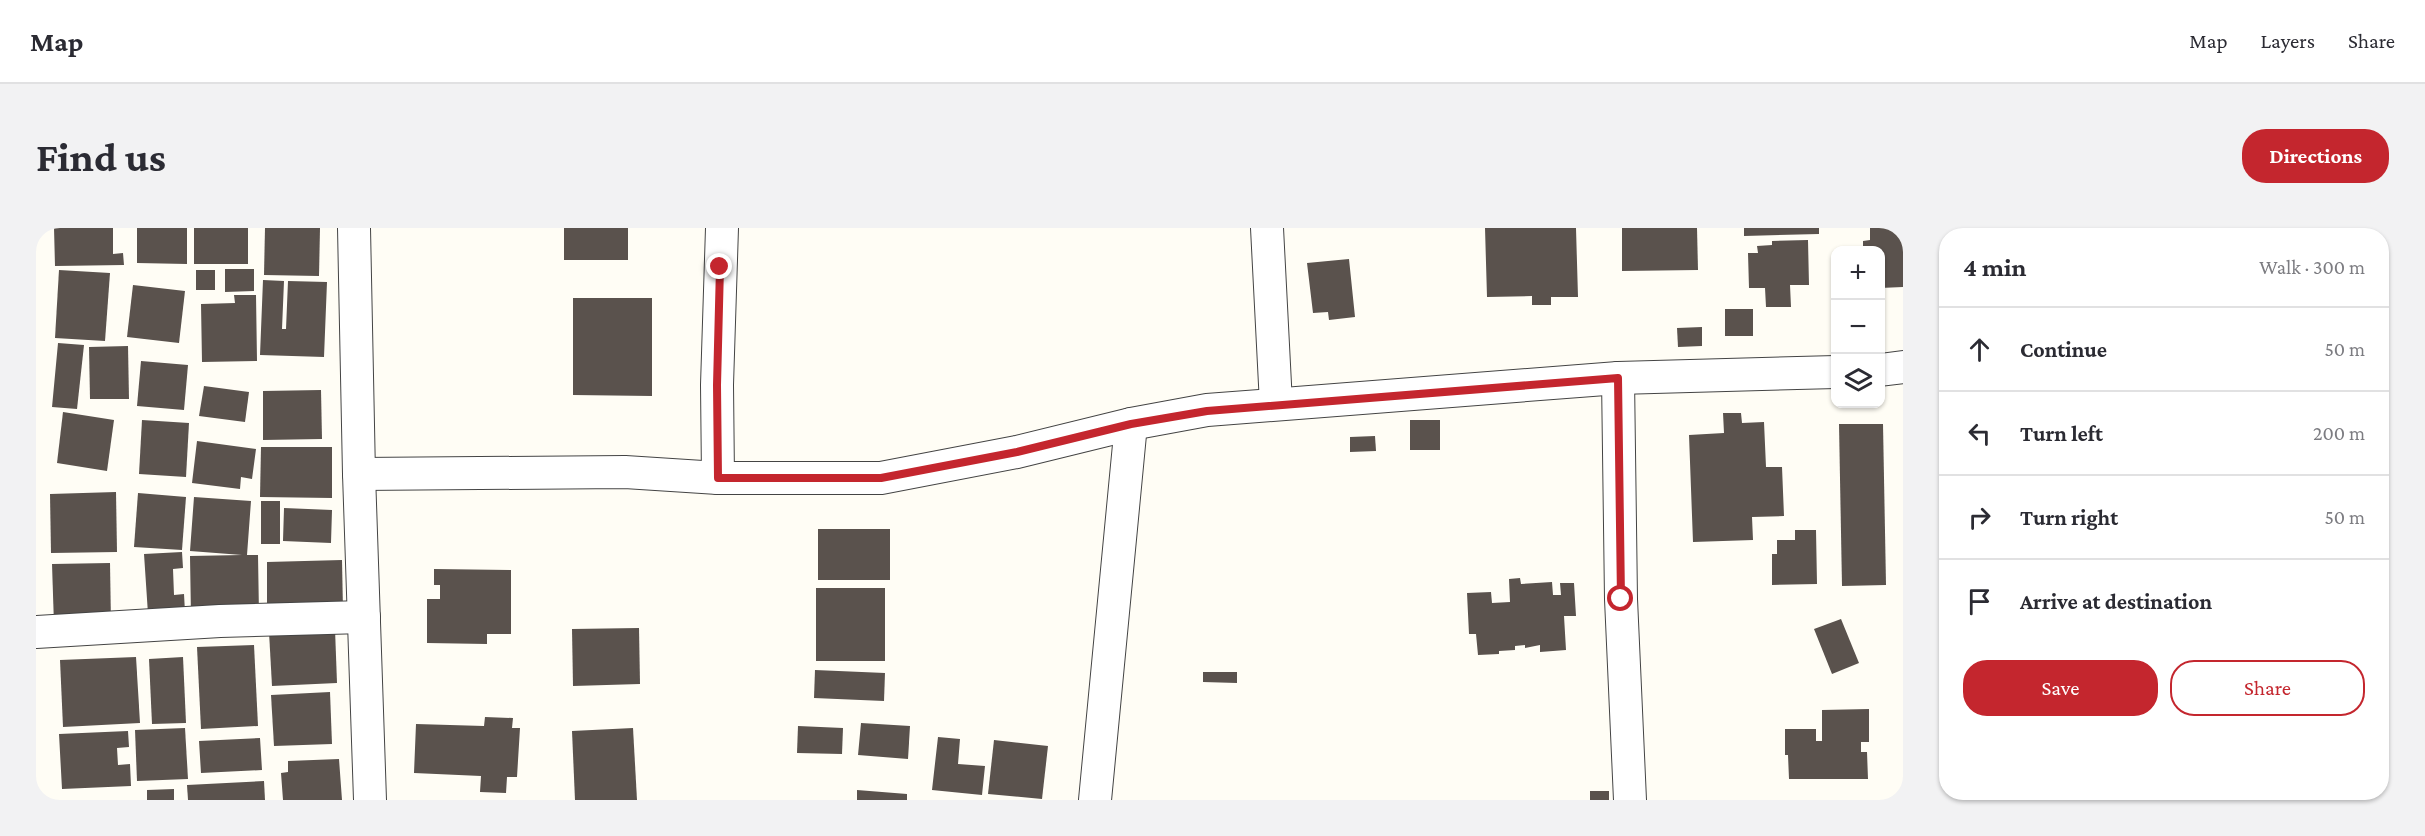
<!DOCTYPE html>
<meta charset="utf-8">
<style>
:root{--surface:#fff;--page:#f2f2f3;--text:#2b2b33;--muted:#7c7c81;--line:#e1e1e2;--accent:#c4262e}
body{margin:0;font-family:"Crimson Pro",serif;background:var(--page);color:var(--text)}
.controls{position:absolute;right:18px;top:18px;display:grid;overflow:hidden;border-radius:12px;box-shadow:0 2px 4px #0004}
.controls button{width:54px;height:54px;display:grid;place-items:center;padding:0;border:0;border-bottom:2px solid var(--line);background:var(--surface);color:var(--text);font:30px sans-serif}
.stop{position:absolute;width:18px;height:18px;margin:-14px;border:4px solid #c4262e;border-radius:50%;background:#fff}
.stop.end{background:#c4262e;border-color:#fff;box-shadow:0 2px 6px #0008}
.list{margin:0;padding:0;list-style:none}
h2{display:flex;justify-content:space-between;align-items:center;height:78px;margin:0;padding:0 24px;font-size:26px}
h2 small{font-size:20px;font-weight:400;color:var(--muted)}
.list li{display:grid;grid-template-columns:39px 1fr auto;gap:18px;align-items:center;box-sizing:border-box;height:84px;padding:0 24px;border-top:2px solid var(--line)}
.list b{display:block;font-size:22px;white-space:nowrap}
.list em{font-size:20px;font-style:normal;color:var(--muted)}
.actions{display:flex;gap:12px;padding:18px 24px}
.actions a{flex:1;padding:14px 0;border:2px solid var(--accent);border-radius:24px;text-align:center;font-size:21px;color:var(--accent)}
.actions .main{background:var(--accent);color:#fff}
.icon{flex:none;width:33px;height:33px;fill:none;stroke:currentColor;stroke-width:2;stroke-linecap:round;stroke-linejoin:round}
.map{position:relative;flex:none;width:1867px;height:572px;overflow:hidden;border-radius:24px}
header{display:flex;align-items:center;gap:36px;box-sizing:border-box;height:84px;padding:0 30px;background:var(--surface);border-bottom:2px solid var(--line)}
header strong{font-size:28px}
nav{display:flex;gap:33px;margin-inline-start:auto;font-size:21px}
.intro{display:flex;align-items:center;justify-content:space-between;box-sizing:border-box;height:144px;padding:0 36px}
h1{margin:0;font-size:42px}
.button{padding:15px 27px;border-radius:24px;background:var(--accent);color:#fff;font-size:21px;font-weight:700}
main{display:flex;gap:36px;padding:0 36px}
aside{flex:1;background:var(--surface);border-radius:24px;box-shadow:0 2px 4px #0004}
.map>svg:first-child{display:block}
.building{fill:#5a524d}
.lines{fill:none;stroke-linecap:round;stroke-linejoin:round}
.street-casing{stroke:#444;stroke-width:34}
.street{stroke:#fff;stroke-width:32}
.route{stroke:#c4262e;stroke-width:8}
</style>
<header>
<strong>Map</strong>
<nav><a>Map</a><a>Layers</a><a>Share</a></nav>
</header>
<div class="intro"><h1>Find us</h1><a class="button">Directions</a></div>
<main>
<div class="map">
<svg width="1867" height="572" viewBox="0 0 1867 572">
<rect width="100%" height="100%" fill="#fffdf5"/>
<g class="building">
<polygon points="18,0 77,0 77,26 87,25 88,37 19,38"/>
<polygon points="101,0 151,0 151,36 101,35"/>
<rect x="158" y="0" width="54" height="36"/>
<polygon points="229,0 284,0 283,48 228,47"/>
<rect x="528" y="0" width="64" height="32"/>
<polygon points="1449,0 1540,0 1542,69 1515,69 1515,77 1496,77 1496,68 1451,69"/>
<polygon points="1586,0 1661,0 1662,42 1586,43"/>
<polygon points="1708,0 1783,0 1783,6 1708,8"/>
<polygon points="1834,0 1867,0 1867,59 1844,60 1844,22 1827,22 1827,13 1834,12"/>
<polygon points="1772,12 1773,57 1754,57 1755,79 1730,79 1729,60 1713,60 1712,25 1722,25 1721,18 1736,17 1736,13"/>
<polygon points="1313,31 1319,89 1293,92 1292,84 1277,85 1271,35"/>
<polygon points="189,41 218,41 218,63 189,64"/>
<polygon points="23,42 74,45 69,113 19,110"/>
<rect x="160" y="42" width="19" height="20"/>
<polygon points="227,52 248,53 246,101 250,101 252,53 291,54 288,129 224,127"/>
<polygon points="97,57 149,63 143,115 91,109"/>
<polygon points="198,67 220,67 221,133 166,134 165,76 199,75"/>
<polygon points="537,70 616,70 616,168 537,167"/>
<rect x="1689" y="81" width="28" height="27"/>
<polygon points="1666,99 1666,118 1642,119 1641,100"/>
<polygon points="22,115 48,117 41,181 16,179"/>
<polygon points="92,118 93,171 54,171 53,119"/>
<polygon points="105,133 152,137 148,182 101,178"/>
<polygon points="168,158 213,164 209,194 163,188"/>
<polygon points="285,162 286,211 227,212 227,163"/>
<polygon points="27,184 78,192 71,243 21,235"/>
<polygon points="1687,185 1705,185 1706,195 1728,194 1730,239 1746,239 1748,288 1716,289 1717,312 1657,314 1653,207 1688,205"/>
<polygon points="106,192 153,195 150,249 103,246"/>
<rect x="1374" y="192" width="30" height="30"/>
<polygon points="1803,196 1847,196 1850,357 1806,358"/>
<polygon points="1339,208 1340,223 1314,224 1314,209"/>
<polygon points="161,213 220,221 216,251 205,249 204,261 156,255"/>
<polygon points="225,219 296,219 296,270 224,269"/>
<polygon points="80,264 81,324 15,325 14,266"/>
<polygon points="102,265 150,269 146,322 98,319"/>
<polygon points="158,269 215,273 211,327 222,327 223,387 155,389 154,328 206,327 154,323"/>
<rect x="225" y="273" width="19" height="43"/>
<polygon points="248,280 296,282 295,315 247,313"/>
<rect x="782" y="301" width="72" height="51"/>
<polygon points="1759,302 1780,302 1781,356 1736,357 1736,326 1741,326 1741,312 1759,312"/>
<polygon points="146,324 147,340 137,341 138,367 148,366 149,384 112,386 108,326"/>
<polygon points="306,332 307,383 231,384 231,334"/>
<polygon points="74,335 75,396 18,397 16,336"/>
<polygon points="398,341 475,342 475,406 451,406 451,416 391,415 391,371 404,371 404,357 398,357"/>
<polygon points="1484,350 1485,356 1516,354 1517,367 1525,367 1524,355 1538,355 1540,388 1528,388 1530,422 1504,424 1504,417 1489,420 1489,417 1479,418 1479,422 1463,423 1463,426 1442,427 1440,406 1433,406 1431,365 1455,364 1456,375 1474,374 1473,351"/>
<rect x="780" y="360" width="69" height="73"/>
<polygon points="1805,391 1823,435 1796,446 1778,401"/>
<polygon points="603,400 604,456 537,458 536,401"/>
<polygon points="299,401 301,455 236,458 233,404"/>
<polygon points="218,417 222,498 165,501 161,419"/>
<polygon points="100,429 104,495 27,499 24,432"/>
<polygon points="147,429 150,495 116,496 113,431"/>
<polygon points="779,442 849,445 848,473 778,470"/>
<polygon points="1167,444 1201,444 1201,455 1167,454"/>
<polygon points="294,464 296,516 238,518 235,467"/>
<polygon points="1833,481 1833,514 1825,514 1825,524 1831,524 1832,551 1753,551 1752,527 1749,527 1749,501 1780,501 1780,513 1786,513 1786,482"/>
<polygon points="449,489 477,490 476,500 484,500 481,549 471,549 470,565 444,564 445,548 378,545 380,496 448,498"/>
<polygon points="825,495 874,498 872,531 822,527"/>
<polygon points="762,498 807,500 806,526 761,525"/>
<polygon points="149,500 152,551 101,553 99,502"/>
<polygon points="597,500 601,572 539,572 536,503"/>
<polygon points="92,503 93,519 81,520 82,537 94,536 95,558 26,561 23,506"/>
<polygon points="902,509 924,511 922,536 949,538 946,567 896,562"/>
<polygon points="224,510 226,542 165,545 163,513"/>
<polygon points="958,512 1012,518 1006,571 952,566"/>
<polygon points="303,531 306,572 247,572 245,545 252,544 252,533"/>
<polygon points="228,553 229,572 152,572 151,557"/>
<polygon points="138,561 138,572 111,572 111,562"/>
<polygon points="821,562 871,566 871,572 821,572"/>
<rect x="1554" y="563" width="19" height="9"/>
</g>
<g class="lines">
<defs>
<g id="street">
<polyline points="318,0 323,246 334,572"/>
<polyline points="1231,0 1240,176"/>
<polyline points="1844,142 1867,139"/>
<polyline points="1582,150 1585,371 1594,572"/>
<polyline points="323,246 589,244 682,250 845,250 981,224 1095,196 1171,182 1582,150 1800,144"/>
<polyline points="682,250 681,157 686,0"/>
<polyline points="0,404 184,393 328,389"/>
<polyline points="1059,572 1095,196"/>
</g>
</defs>
<use href="#street" class="street-casing"/>
<use href="#street" class="street"/>
</g>
<g class="lines">
<polyline class="route" points="684,39 681,157 682,250 845,250 981,224 1095,196 1171,183 1582,150 1585,371"/>
</g>
</svg>
<div class="controls">
<button>+</button>
<button>−</button>
<button><svg class="icon" aria-label="layers" viewBox="0 0 24 24"><path d="M12 4l9 5-9 5-9-5zM3 14l9 5 9-5"/></svg></button>
</div>
<div class="stop" style="left:1585px;top:371px"></div>
<div class="stop end" style="left:684px;top:39px"></div>
</div>
<aside>
<h2>4 min<small>Walk · 300 m</small></h2>
<ul class="list">
<li><svg class="icon" aria-label="ahead" viewBox="0 0 24 24"><path d="M12 20V5M6 11l6-6 6 6"/></svg><div><b>Continue</b></div><em>50 m</em></li>
<li><svg class="icon" aria-label="left" viewBox="0 0 24 24"><path d="M17 20v-9H6M10 6l-5 5 5 5"/></svg><div><b>Turn left</b></div><em>200 m</em></li>
<li><svg class="icon" aria-label="right" viewBox="0 0 24 24"><path d="M7 20v-9h11M14 6l5 5-5 5"/></svg><div><b>Turn right</b></div><em>50 m</em></li>
<li><svg class="icon" aria-label="arrive" viewBox="0 0 24 24"><path d="M6 21V4h12l-3 4 3 4H6"/></svg><div><b>Arrive at destination</b></div></li>
</ul>
<div class="actions"><a class="main">Save</a><a>Share</a></div>
</aside>
</main>
